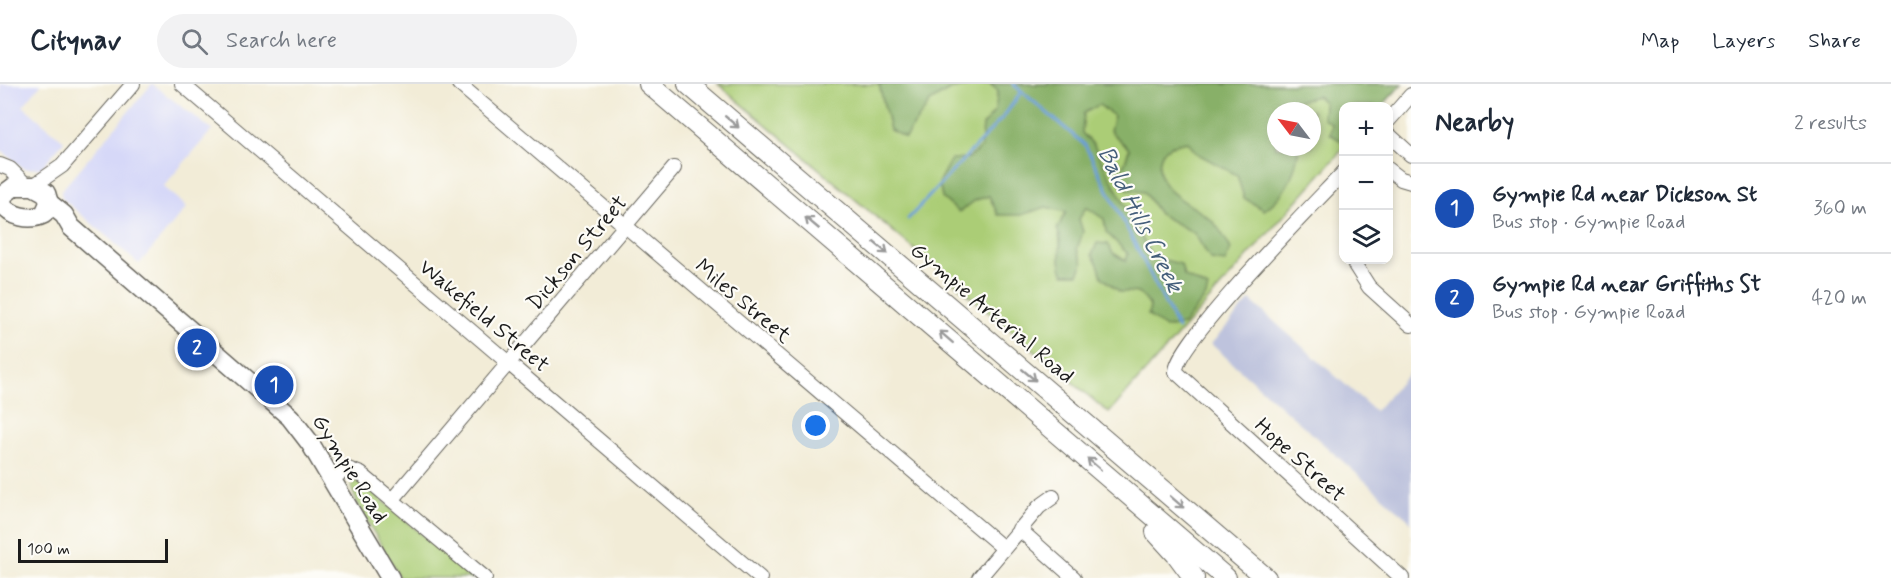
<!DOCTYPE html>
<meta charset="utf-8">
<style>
:root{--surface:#fff;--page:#f2f2f3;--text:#1f2937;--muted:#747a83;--line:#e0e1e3;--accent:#d1495b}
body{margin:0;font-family:Mynerve,sans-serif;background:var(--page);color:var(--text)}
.controls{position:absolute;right:18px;top:18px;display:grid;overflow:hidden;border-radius:12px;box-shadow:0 3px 9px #0003}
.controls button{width:54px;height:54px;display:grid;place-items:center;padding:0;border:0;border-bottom:2px solid var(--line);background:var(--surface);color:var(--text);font:30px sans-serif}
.compass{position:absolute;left:1267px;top:18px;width:54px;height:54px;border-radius:50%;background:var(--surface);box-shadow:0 3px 9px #0003;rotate:302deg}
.scale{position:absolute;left:18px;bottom:15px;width:150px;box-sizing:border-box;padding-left:6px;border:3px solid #1c1c1c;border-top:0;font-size:16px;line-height:21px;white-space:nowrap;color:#1c1c1c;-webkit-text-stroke:4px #fdfcf7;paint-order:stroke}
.you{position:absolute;left:816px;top:342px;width:21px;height:21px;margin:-15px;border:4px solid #fff;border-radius:50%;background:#1a73e8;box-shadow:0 0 0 9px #1a73e833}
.badge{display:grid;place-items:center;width:39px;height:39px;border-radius:50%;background:var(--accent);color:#fff;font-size:20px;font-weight:700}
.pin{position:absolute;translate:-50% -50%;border:3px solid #fff;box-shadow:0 2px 6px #0006}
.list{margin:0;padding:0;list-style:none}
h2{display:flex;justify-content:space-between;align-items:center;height:78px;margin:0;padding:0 24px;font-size:26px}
h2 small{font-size:20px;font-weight:400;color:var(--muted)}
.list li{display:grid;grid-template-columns:39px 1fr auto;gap:18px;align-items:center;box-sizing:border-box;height:90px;padding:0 24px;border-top:2px solid var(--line)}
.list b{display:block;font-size:22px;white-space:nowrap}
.list p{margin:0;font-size:20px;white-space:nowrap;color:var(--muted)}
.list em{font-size:20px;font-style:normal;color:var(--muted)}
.icon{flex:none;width:33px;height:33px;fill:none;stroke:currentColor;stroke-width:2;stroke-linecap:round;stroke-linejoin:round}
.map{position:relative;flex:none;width:1411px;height:494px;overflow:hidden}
header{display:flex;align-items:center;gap:36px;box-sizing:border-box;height:84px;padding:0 30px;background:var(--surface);border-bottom:2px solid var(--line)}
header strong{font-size:28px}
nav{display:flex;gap:33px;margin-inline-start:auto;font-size:21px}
.search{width:420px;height:54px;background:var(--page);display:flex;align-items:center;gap:15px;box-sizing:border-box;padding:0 21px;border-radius:33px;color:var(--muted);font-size:22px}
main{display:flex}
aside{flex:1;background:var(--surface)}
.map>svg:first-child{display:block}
.built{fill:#d6d8f8}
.industrial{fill:#bec3dd}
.green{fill:#abcd76;stroke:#647449;stroke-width:1.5;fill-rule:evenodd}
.forest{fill:#88b067;stroke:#526642;stroke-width:1.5}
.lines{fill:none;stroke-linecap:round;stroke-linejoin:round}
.stream{stroke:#6b9fd7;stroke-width:3}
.minor-casing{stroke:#67655d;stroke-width:16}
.major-casing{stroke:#67655d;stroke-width:21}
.highway-casing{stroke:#67655d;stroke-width:22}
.minor{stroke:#fff;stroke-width:14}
.major{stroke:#fff;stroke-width:18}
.highway{stroke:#fff;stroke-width:20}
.oneway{stroke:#999}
.labels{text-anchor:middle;stroke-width:4.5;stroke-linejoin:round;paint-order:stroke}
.street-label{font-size:22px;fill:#1c1c1c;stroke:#fdfcf7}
.water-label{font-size:24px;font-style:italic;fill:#445e7a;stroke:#fdfcf7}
</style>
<header>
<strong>Citynav</strong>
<div class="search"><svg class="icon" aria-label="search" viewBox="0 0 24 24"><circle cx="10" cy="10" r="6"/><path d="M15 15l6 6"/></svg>Search here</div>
<nav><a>Map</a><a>Layers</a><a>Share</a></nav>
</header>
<main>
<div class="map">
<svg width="1411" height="494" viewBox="0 0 1411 494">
<rect width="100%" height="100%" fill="#fdfcf7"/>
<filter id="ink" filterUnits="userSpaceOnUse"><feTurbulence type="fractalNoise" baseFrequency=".0167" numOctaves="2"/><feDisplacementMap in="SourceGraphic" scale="12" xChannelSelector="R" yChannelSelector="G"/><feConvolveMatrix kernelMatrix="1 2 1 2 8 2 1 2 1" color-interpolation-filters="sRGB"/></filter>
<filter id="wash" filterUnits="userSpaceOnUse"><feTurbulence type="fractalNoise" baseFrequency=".008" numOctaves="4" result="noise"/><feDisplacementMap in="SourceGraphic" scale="24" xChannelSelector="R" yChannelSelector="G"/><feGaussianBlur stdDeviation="1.35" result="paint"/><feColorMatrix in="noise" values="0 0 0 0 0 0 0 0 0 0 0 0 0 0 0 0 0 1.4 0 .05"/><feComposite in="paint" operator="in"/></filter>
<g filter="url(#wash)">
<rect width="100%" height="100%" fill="#f2ecd7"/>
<g class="built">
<polygon points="0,0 41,0 23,22 64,57 41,84 24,85 0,65"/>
<polygon points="152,0 212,46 163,103 187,123 139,180 62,114 61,107"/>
</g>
<polygon class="industrial" points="1250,216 1375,327 1411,287 1411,438 1211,260"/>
<g class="green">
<path d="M 718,0 L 1402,0 L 1382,22 L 1344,22 L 1343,65 L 1109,329 ZM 1276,27 L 1312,27 L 1312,63 L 1276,63 Z"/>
<polygon points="360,397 473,494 400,494 358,421 351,403 354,398"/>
</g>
<g class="forest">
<polygon points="879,0 978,0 949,6 930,18 905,54 890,46"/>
<path d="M 990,0 L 1402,0 L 1382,22 L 1344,22 L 1343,58 L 1330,50 L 1332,40 L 1323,34 L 1324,19 L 1317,12 L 1294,18 L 1291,27 L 1276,27 L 1276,63 L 1299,63 C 1295,89 1287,111 1264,126 L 1244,114 L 1237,91 L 1196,69 L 1188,58 C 1176,60 1163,61 1160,76 C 1154,108 1190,118 1210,135 C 1219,142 1225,155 1231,165 L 1225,178 L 1211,176 L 1194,149 L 1159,130 L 1144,108 L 1128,106 L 1117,90 L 1125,79 L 1129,65 L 1110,47 L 1114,32 L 1099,21 L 1084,29 L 1082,49 L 1093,60 L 1152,173 L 1181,180 L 1184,192 L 1208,204 L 1206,212 L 1183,241 L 1165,244 L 1148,231 L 1150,223 C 1142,208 1136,207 1120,208 L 1102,193 L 1098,180 L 1092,171 L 1097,159 L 1108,160 L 1113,169 L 1126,177 L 1128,170 L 1106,148 L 1104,135 L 1086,123 L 1079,135 L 1083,148 L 1077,165 L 1083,179 L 1078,190 L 1064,190 C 1055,174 1065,161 1057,145 L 1066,128 L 1046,123 L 1021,131 L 998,131 L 989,112 L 976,116 L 959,128 L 942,114 L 939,97 L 951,75 L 969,74 L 981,63 L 983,41 L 995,27 L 998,7 Z"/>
</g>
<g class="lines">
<g class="stream">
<polyline points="1013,0 1085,61 1178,245"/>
<polyline points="908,135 1004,32 1022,7"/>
</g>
</g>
</g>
<g filter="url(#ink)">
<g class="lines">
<defs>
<g id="minor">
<polyline points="182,0 760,494"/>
<polyline points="459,0 1002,463"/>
<polyline points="1388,37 1411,11"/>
<polyline points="1388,50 1411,71"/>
<polyline points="0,81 10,85 26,101"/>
<polyline points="1388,85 1401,95 1411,98"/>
<path d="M 1344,88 C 1317,117 1174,260 1176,288 L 1402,494"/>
<polyline points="33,102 62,82 133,0"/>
<polyline points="1355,181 1369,203 1411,241"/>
<polyline points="331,394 348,385 361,390 485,494"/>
<polyline points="393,415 674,84"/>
<polyline points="1019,445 1074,494"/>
<polyline points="979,494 1039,423 1053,413"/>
</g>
<g id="major">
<path d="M 15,102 L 33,102 L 46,109 L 49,119 L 44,130 C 30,137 11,133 2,120 L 3,111 Z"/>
<polyline points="49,119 64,131 71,143 290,333 310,359 390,494"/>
</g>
<g id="highway">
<polyline points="649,0 1226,494"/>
<polyline points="688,0 1266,494"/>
<polyline points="1156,448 1177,471 1194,494"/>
</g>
</defs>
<use href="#minor" class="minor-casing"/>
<use href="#major" class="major-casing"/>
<use href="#highway" class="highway-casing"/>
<use href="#minor" class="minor"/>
<use href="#major" class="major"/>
<use href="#highway" class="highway"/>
</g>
<defs><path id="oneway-shaft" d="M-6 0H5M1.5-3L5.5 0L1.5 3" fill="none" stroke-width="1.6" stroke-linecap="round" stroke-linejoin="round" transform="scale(1.5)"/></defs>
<g class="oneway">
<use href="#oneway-shaft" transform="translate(732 38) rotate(40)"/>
<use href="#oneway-shaft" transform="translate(812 139) rotate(-140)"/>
<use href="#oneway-shaft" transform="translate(881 164) rotate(40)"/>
<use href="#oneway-shaft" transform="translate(946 253) rotate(-139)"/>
<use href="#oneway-shaft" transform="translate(1029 291) rotate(40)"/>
<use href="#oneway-shaft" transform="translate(1094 380) rotate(-139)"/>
<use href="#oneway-shaft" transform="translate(1177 418) rotate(41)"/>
</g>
</g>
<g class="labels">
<g class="street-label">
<text transform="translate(576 168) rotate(-50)" y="8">Dickson Street</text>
<text transform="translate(744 216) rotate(40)" y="8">Miles Street</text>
<text transform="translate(993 228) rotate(40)" y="8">Gympie Arterial Road</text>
<text transform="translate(485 231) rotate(40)" y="8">Wakefield Street</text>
<text transform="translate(1301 375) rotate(42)" y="8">Hope Street</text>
<text transform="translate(351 384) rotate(58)" y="8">Gympie Road</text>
</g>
<g class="water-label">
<text transform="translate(1141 135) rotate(63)" y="8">Bald Hills Creek</text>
</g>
</g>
</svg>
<div class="controls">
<button>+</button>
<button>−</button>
<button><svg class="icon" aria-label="layers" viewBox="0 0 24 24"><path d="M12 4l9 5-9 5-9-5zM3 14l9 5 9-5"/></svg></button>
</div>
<svg class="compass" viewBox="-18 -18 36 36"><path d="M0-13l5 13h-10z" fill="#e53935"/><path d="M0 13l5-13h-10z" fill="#747a83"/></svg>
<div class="scale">100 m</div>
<div class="you"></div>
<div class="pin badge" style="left:274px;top:301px;background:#1a4fb4">1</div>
<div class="pin badge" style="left:197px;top:264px;background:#1a4fb4">2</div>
</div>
<aside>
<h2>Nearby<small>2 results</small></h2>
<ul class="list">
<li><span class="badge" style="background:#1a4fb4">1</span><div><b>Gympie Rd near Dickson St</b><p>Bus stop · Gympie Road</p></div><em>360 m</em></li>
<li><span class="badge" style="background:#1a4fb4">2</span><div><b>Gympie Rd near Griffiths St</b><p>Bus stop · Gympie Road</p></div><em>420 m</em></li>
</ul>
</aside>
</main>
